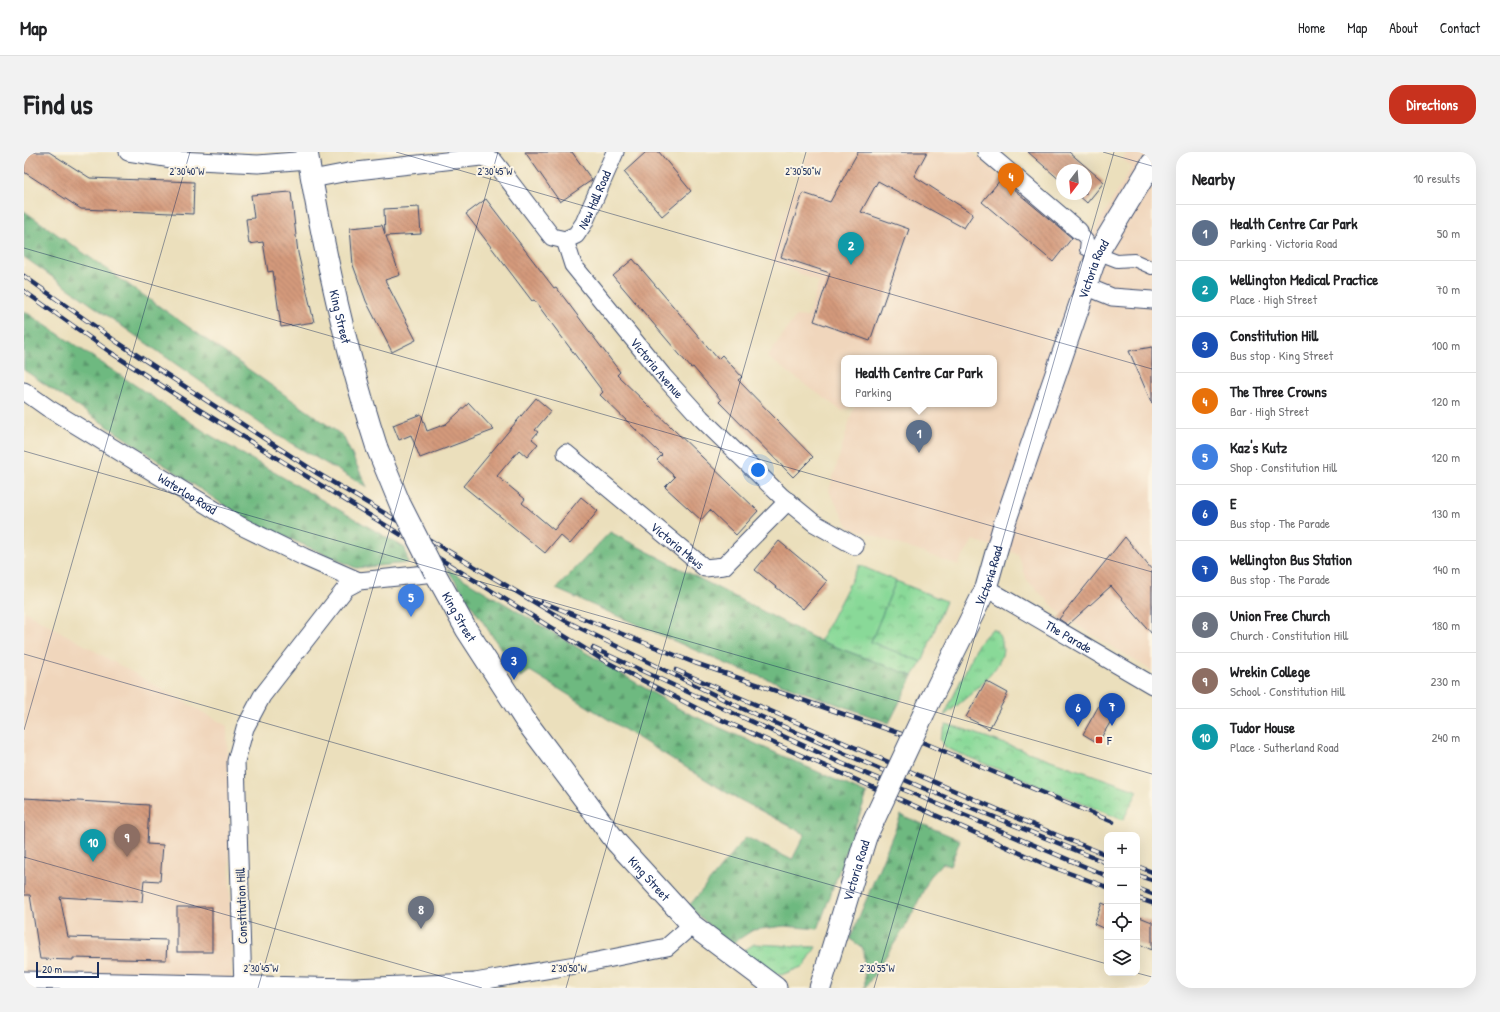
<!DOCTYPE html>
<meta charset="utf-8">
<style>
:root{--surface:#fff;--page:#f2f2f2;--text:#202124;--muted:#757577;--line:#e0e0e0;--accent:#c8321e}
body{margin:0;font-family:"Patrick Hand",sans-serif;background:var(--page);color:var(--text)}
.controls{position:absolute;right:12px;bottom:12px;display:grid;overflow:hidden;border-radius:8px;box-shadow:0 4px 16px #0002}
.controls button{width:36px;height:36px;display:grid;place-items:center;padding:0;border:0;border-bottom:1px solid var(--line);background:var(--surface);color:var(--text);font:20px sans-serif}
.compass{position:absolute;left:1032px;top:12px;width:36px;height:36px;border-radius:50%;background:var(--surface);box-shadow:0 4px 16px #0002;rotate:196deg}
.scale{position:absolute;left:12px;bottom:10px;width:63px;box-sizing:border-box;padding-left:4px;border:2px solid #1b2f5e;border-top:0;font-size:11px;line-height:14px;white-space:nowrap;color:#1b2f5e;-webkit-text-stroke:3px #fcf5e5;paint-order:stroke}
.you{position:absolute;left:734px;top:318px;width:14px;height:14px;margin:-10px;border:3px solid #fff;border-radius:50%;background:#1a73e8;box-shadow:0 0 0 6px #1a73e833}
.badge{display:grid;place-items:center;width:26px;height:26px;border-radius:50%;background:var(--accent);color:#fff;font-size:13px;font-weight:700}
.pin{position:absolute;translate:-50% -33px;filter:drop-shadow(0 1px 2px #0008)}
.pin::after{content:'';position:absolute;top:21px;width:14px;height:12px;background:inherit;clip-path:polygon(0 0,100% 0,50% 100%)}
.popup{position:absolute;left:817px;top:203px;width:156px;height:52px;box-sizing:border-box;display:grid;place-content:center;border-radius:8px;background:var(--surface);filter:drop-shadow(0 1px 3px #0005);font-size:13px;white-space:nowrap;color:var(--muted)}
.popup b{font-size:15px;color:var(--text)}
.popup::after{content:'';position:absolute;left:50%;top:100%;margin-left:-8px;border:8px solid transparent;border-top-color:var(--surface)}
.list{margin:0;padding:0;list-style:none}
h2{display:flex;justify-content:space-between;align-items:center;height:52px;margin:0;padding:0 16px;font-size:17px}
h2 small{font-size:13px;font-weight:400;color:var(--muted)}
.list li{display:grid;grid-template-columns:26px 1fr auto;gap:12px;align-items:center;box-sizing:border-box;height:56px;padding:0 16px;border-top:1px solid var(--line)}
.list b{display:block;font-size:15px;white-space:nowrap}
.list p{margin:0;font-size:13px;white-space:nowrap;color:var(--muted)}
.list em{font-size:13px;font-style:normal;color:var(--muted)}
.icon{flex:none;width:22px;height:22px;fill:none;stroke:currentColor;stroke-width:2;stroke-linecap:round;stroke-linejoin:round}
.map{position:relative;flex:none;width:1128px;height:836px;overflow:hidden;border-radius:16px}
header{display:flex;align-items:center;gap:24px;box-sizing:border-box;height:56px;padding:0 20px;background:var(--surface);border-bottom:1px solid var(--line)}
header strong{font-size:19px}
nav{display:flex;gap:22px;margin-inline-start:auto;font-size:14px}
.intro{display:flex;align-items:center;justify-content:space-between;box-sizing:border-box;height:96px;padding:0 24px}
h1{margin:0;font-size:28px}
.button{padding:10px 18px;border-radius:16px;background:var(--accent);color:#fff;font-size:14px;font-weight:700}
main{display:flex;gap:24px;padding:0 24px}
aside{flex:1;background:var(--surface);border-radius:16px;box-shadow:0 4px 16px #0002}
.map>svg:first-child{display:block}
.built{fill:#f0d6bc;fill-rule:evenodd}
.grass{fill:url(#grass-tufts);stroke:#52847b}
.forest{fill:url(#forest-firs);stroke:#44746f}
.park{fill:url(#park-crowns);stroke:#52847b}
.building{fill:url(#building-back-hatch)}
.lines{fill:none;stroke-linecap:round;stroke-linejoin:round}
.pedestrian-casing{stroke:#3a496c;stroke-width:14}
.minor-casing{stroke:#3a496c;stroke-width:19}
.tertiary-casing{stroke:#3a496c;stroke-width:23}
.pedestrian{stroke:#fff;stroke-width:12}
.minor{stroke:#fff;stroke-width:17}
.tertiary{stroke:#fff;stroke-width:21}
.rail-casing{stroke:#1b2f5e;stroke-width:4.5}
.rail{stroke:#fcf5e5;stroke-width:3;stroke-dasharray:9;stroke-linecap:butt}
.tertiary-bridge-casing{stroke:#3a496c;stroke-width:23;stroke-linecap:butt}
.tertiary-bridge{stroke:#fff;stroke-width:21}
.ticks{fill:none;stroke:#1b2f5e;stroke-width:1;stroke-opacity:0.45}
.poi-dot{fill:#c8321e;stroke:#fcf5e5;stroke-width:1.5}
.labels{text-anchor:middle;stroke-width:4;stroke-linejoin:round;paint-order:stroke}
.street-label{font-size:13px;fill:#1b2f5e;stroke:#fcf5e5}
.poi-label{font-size:13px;fill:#1b2f5e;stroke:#fcf5e5;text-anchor:start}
.ticks-label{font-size:10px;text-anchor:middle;fill:#1b2f5e;stroke:#fcf5e5;stroke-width:4;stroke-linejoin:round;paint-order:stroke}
</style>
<header>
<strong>Map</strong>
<nav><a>Home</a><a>Map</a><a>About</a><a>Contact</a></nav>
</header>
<div class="intro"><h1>Find us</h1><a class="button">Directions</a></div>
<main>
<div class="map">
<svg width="1128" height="836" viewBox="0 0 1128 836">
<defs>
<pattern id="grass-tufts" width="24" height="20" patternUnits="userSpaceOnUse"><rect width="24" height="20" fill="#89d998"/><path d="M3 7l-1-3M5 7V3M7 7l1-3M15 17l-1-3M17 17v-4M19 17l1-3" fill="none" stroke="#6fb07f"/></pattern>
<pattern id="forest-firs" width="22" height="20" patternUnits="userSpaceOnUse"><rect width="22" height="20" fill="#6eb980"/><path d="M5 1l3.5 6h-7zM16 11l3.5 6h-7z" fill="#5a976c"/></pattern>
<pattern id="park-crowns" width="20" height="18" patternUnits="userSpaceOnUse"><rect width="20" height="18" fill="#89d998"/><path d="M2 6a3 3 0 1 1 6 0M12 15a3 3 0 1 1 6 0" fill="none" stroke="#6fb07f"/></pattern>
<pattern id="building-back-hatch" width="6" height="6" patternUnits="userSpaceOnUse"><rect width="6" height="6" fill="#d49a7b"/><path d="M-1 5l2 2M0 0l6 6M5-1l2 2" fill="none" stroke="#ab7e68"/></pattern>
</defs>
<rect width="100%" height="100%" fill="#fcf5e5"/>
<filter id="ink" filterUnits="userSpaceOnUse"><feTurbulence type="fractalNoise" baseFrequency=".025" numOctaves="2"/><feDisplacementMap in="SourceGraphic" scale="8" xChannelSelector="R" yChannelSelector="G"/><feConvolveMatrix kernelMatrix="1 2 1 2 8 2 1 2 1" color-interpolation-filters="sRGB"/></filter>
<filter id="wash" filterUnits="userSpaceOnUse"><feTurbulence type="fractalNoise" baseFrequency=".012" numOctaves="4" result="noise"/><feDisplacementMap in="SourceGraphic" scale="16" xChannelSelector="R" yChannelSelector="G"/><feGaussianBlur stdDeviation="0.9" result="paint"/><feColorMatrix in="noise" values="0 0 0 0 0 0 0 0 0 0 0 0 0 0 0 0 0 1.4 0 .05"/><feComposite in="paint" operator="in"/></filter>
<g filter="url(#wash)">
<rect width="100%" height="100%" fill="#ebdfbc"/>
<g class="built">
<path d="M 785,0 L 948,0 L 1050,84 L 1068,83 L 1108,15 L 1099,7 L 1103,0 L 1128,0 L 1128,519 L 1041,466 L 1003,428 L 994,402 L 949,388 L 934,413 L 825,375 L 805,339 L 830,254 L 818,259 L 743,205 L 772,164 L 784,165 L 795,130 L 747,109 L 767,46 ZM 820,206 L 970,206 L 970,252 L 820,252 Z"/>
<polygon points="0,459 203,574 208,836 0,836"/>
</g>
<g class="grass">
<polygon points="835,413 872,429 847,490 898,510 889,524 796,489"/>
<path d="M 968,477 L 973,479 C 976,485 981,495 978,503 C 972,524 937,550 920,564 L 954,492 Z"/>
<polygon points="730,792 792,795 780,814 757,823 732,814 718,800"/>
</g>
<g class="forest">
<polygon points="0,59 319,284 343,335 251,282 0,105"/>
<polygon points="0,159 184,282 381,396 384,411 332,416 219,366 0,218"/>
<polygon points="586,380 796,489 889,524 865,571 705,513 532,437"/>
<polygon points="423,417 659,559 843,642 794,777 760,774 729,778 706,793 665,754 722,685 768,708 781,682 705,642 506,519 496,525"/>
<polygon points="877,663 936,688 926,714 919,711 906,725 883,772 841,836 839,796 826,787"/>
</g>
<g class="park">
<polygon points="872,429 922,449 898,510 847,490"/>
<polygon points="922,572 939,577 1114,639 1099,668 922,596 916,587"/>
</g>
<g id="blocks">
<g class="building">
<polygon points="0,0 25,0 66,26 170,30 169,62 57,57 0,20"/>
<polygon points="501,0 548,0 568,28 536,50"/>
<polygon points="622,0 635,0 667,39 638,64 600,20"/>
<polygon points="834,0 903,0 890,24 949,62 940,76 854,29 837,60 885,77 846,189 790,169 806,121 757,105 779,41 806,50"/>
<polygon points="1004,0 1045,0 1080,30 1063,51 1053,42 1062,42 1062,18 1038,18 1038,30"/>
<polygon points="977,27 1048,86 1029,110 958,50"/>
<polygon points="267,40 274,101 290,170 257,175 249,119 244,120 239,90 225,92 222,67 230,66 227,43"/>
<polygon points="462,47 530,136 532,135 596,220 593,223 734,359 712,383 686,358 677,368 641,335 651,325 633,308 638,303 576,243 579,240 510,148 508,149 442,62"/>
<polygon points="395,55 397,82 362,84 376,123 361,128 392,188 368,200 342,149 329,113 326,76 358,73 361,82 360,57"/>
<polygon points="609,107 694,207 698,203 718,225 714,228 789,305 769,325 695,250 697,248 669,215 667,216 589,124"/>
<polygon points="1128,195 1128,252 1105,199"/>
<polygon points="512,246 527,259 511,278 514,280 508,287 514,292 503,305 495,298 473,324 501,347 498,351 530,378 557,345 574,359 546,392 536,383 521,401 439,334"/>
<polygon points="445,251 470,278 396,306 387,283 375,288 369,273 397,262 403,279 422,272"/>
<polygon points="1101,385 1128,418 1128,482 1087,434 1044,473 1035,467"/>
<polygon points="755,389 803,429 779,457 731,418"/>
<polygon points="962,529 984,541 965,577 942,565"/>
<polygon points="1078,548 1094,557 1074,591 1059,582"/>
<polygon points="0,646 125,653 123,692 139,693 136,729 120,728 118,750 36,745 44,785 143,788 142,808 49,806 49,808 16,807 6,743 0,743"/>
<polygon points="1078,751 1083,753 1083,778 1070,772"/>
<rect x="153" y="755" width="35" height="45"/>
<polygon points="1113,764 1128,770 1128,798 1113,791"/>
</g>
</g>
</g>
<g filter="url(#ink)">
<use href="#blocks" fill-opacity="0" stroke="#3a496c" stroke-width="1"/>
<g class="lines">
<defs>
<polyline id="pedestrian" points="1055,79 1063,88 1062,97 1093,109 1110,108 1128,116"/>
<g id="minor">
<polyline points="104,0 154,8 234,12 284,8"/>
<polyline points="962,0 1055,79"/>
<polyline points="288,27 324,20 457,5 470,9 528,85 541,88"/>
<path id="s1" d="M 541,88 L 549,113 L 640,225 L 677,266 L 757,344 L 790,371 L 831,394"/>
<path id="s2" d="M 541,88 L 552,83 L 560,71 L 591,0"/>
<polyline points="1061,134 1088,145 1128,148"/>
<path id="s3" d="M 0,239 L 24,256 L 217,374 L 280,405 L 335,429"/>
<path id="s4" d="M 542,301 L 681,416 L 700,414 L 764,349"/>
<path id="s5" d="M 962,436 L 1128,533"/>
<polyline points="0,828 329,835 451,830 563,811 643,795 668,773"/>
<polyline points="219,836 212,609 221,576 238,544 322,436 335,429 411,421"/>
</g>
<g id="tertiary">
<path id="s6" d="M 283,0 C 300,100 322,200 353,296"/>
<path id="s7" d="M 411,421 L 442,477 L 501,568 L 593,691 L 668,773 L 752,836"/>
<path id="s8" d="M 900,561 L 962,436 L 979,376 L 1073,102 L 1128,11"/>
<path id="s9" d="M 796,836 L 842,685"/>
</g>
</defs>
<use href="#pedestrian" class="pedestrian-casing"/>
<use href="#minor" class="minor-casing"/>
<use href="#tertiary" class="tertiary-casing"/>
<use href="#pedestrian" class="pedestrian"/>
<use href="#minor" class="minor"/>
<use href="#tertiary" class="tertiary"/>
<defs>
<g id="rail">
<polyline points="0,124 93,190 293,321 542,469 717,556 899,636 1083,711"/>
<polyline points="0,139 86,200 166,252 579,508 680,560 1023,713 1083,735"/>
<polyline points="518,450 671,511 886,585 1089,670"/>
<polyline points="569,496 817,611 1083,724"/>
<polyline points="652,518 1035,684 1083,703"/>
<polyline points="1113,714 1128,720"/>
<polyline points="1113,723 1128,728"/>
<polyline points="1113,736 1128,742"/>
<polyline points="1113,746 1128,751"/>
</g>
</defs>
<use href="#rail" class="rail-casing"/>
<use href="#rail" class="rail"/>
<defs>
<g id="tertiary-bridge">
<polyline points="353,296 376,352 411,421"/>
<polyline points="842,685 900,561"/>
</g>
</defs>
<use href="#tertiary-bridge" class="tertiary-bridge-casing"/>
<use href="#tertiary-bridge" class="tertiary-bridge"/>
</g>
</g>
<path class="ticks" d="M 372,0 L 1128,217M 1079,0 L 1128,14M 0,96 L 1128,420M 0,299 L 1128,622M 0,502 L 1083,812M 0,578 L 166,0M 0,705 L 458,836M 1113,821 L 1128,825M 234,836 L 474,0M 542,836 L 782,0M 850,836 L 1090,0"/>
<rect class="poi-dot" x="1071" y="584" width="8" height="8" rx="2"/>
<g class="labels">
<g class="street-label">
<text dy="5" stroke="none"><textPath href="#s2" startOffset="52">New Hall Road</textPath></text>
<text dy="5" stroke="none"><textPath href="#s8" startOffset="476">Victoria Road</textPath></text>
<text dy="5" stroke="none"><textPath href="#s6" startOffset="168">King Street</textPath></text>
<text dy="5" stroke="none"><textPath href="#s1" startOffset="159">Victoria Avenue</textPath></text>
<text dy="5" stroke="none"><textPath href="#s3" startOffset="193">Waterloo Road</textPath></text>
<text dy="5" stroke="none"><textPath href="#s4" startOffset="145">Victoria Mews</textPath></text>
<text dy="5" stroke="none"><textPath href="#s8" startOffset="152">Victoria Road</textPath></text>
<text dy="5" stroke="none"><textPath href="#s7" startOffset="50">King Street</textPath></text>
<text dy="5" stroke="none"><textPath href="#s5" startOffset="96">The Parade</textPath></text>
<text dy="5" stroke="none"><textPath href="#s9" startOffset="123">Victoria Road</textPath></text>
<text dy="5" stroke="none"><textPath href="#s7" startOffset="374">King Street</textPath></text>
<text transform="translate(217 754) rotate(-92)" y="5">Constitution Hill</text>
</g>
<g class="poi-label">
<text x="1083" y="593">F</text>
</g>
</g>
<g class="ticks-label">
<text x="163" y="23">2°30'40"W</text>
<text x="471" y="23">2°30'45"W</text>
<text x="779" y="23">2°30'50"W</text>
<text x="237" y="820">2°30'45"W</text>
<text x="545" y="820">2°30'50"W</text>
<text x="853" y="820">2°30'55"W</text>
</g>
</svg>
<div class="controls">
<button>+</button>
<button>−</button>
<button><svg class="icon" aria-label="locate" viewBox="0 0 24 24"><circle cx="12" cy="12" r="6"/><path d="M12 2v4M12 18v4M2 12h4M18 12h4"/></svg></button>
<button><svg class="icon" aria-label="layers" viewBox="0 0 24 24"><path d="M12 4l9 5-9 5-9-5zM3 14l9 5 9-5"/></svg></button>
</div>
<svg class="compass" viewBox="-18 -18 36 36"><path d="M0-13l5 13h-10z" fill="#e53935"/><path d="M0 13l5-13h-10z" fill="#757577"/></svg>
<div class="scale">20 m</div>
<div class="you"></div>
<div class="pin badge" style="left:895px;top:301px;background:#5c6f8a">1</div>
<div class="popup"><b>Health Centre Car Park</b>Parking</div>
<div class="pin badge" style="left:827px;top:113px;background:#0f9aa8">2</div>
<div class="pin badge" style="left:490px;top:528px;background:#1a4fb4">3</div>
<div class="pin badge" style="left:987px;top:44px;background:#e8710a">4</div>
<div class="pin badge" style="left:387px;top:465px;background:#3f7fe0">5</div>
<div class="pin badge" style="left:1054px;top:575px;background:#1a4fb4">6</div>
<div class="pin badge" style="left:1088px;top:574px;background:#1a4fb4">7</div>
<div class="pin badge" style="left:397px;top:777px;background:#6b7280">8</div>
<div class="pin badge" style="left:103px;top:705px;background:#8d6e63">9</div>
<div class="pin badge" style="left:69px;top:710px;background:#0f9aa8">10</div>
</div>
<aside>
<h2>Nearby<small>10 results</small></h2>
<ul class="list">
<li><span class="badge" style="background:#5c6f8a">1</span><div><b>Health Centre Car Park</b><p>Parking · Victoria Road</p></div><em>50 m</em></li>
<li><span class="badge" style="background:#0f9aa8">2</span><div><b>Wellington Medical Practice</b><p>Place · High Street</p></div><em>70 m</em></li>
<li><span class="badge" style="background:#1a4fb4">3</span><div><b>Constitution Hill</b><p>Bus stop · King Street</p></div><em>100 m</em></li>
<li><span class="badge" style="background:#e8710a">4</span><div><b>The Three Crowns</b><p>Bar · High Street</p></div><em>120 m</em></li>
<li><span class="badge" style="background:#3f7fe0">5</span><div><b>Kaz's Kutz</b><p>Shop · Constitution Hill</p></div><em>120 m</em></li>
<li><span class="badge" style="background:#1a4fb4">6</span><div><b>E</b><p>Bus stop · The Parade</p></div><em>130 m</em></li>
<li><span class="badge" style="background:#1a4fb4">7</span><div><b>Wellington Bus Station</b><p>Bus stop · The Parade</p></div><em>140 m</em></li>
<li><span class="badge" style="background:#6b7280">8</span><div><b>Union Free Church</b><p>Church · Constitution Hill</p></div><em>180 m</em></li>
<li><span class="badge" style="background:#8d6e63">9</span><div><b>Wrekin College</b><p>School · Constitution Hill</p></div><em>230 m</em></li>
<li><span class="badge" style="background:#0f9aa8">10</span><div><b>Tudor House</b><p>Place · Sutherland Road</p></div><em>240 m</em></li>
</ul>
</aside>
</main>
